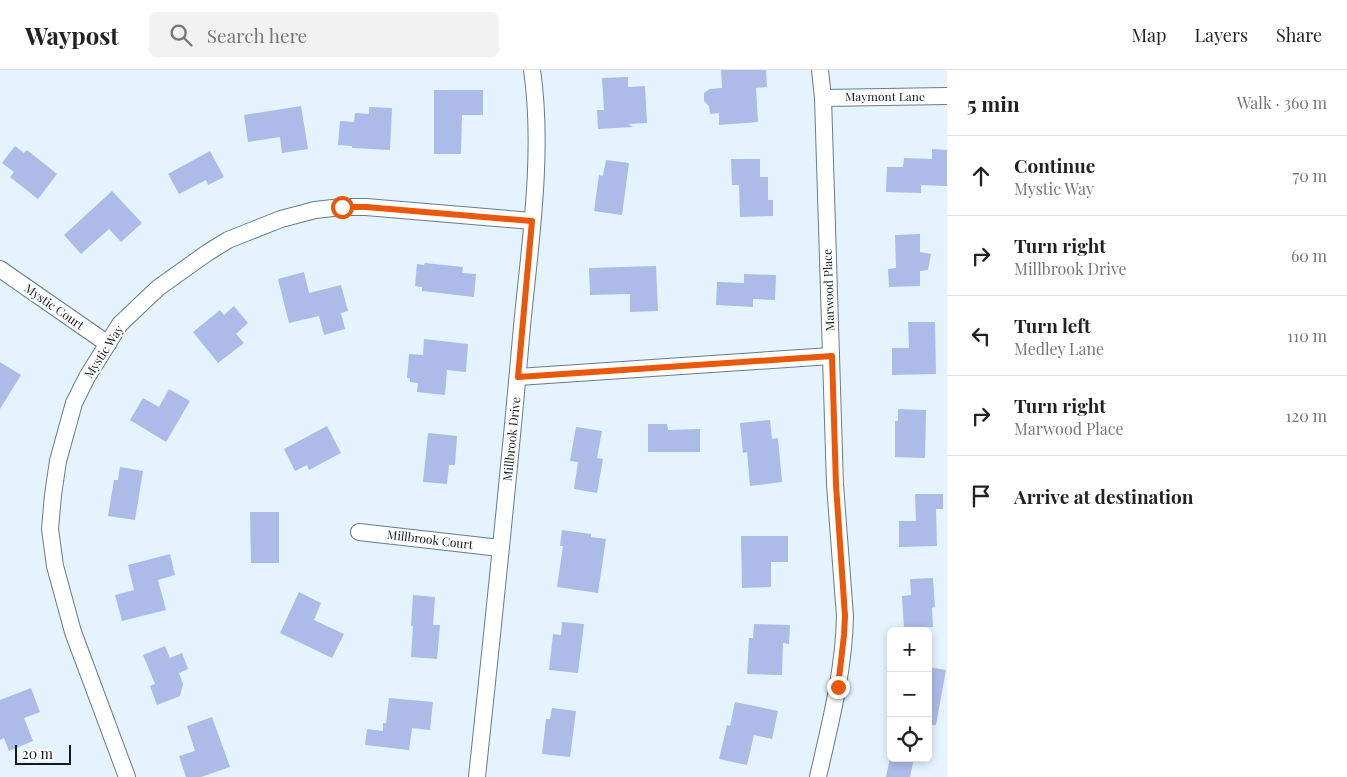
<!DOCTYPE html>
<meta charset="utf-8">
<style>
:root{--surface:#fff;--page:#f2f2f2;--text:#222;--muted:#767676;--line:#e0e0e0}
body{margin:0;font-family:"Playfair Display",serif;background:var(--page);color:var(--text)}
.controls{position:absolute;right:15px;bottom:15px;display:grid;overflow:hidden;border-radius:8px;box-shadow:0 2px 8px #0003}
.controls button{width:45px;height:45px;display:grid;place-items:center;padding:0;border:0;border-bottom:1px solid var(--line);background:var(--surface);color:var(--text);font:25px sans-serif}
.scale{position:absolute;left:15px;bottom:12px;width:56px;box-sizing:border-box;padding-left:5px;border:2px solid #111920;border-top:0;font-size:14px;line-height:18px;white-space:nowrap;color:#111920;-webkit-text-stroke:4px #fff;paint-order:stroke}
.stop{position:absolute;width:15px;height:15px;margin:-11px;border:4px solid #ea580c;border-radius:50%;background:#fff}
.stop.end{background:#ea580c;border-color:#fff;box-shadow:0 1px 5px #0008}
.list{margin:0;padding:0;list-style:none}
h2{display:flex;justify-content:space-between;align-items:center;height:65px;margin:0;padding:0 20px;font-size:21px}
h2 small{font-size:16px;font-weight:400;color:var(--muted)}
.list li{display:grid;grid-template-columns:32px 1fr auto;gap:15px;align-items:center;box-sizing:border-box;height:80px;padding:0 20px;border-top:1px solid var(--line)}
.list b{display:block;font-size:19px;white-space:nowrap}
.list p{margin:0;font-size:16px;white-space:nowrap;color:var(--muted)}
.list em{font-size:16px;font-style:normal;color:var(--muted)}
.icon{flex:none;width:28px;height:28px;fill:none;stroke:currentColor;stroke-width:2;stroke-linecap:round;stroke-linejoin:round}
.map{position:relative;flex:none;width:947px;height:707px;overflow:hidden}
header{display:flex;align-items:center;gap:30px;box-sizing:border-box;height:70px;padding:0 25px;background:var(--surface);border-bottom:1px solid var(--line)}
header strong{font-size:24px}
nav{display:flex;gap:28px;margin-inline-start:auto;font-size:18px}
.search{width:350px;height:45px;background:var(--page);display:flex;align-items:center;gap:12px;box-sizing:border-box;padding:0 18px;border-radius:8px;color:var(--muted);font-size:19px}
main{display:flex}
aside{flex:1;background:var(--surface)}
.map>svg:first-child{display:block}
.building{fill:#adbbe9}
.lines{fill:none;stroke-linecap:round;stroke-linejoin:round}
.minor-casing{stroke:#667c8d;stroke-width:18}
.minor{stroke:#fff;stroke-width:16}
.route{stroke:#ea580c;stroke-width:6}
.labels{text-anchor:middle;stroke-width:4;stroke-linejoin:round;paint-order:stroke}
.street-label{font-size:12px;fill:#111920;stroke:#fff}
</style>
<header>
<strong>Waypost</strong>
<div class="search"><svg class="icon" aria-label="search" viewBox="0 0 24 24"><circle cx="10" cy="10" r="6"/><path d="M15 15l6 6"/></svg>Search here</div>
<nav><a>Map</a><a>Layers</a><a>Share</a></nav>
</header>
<main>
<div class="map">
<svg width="947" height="707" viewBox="0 0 947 707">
<rect width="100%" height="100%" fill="#e4f3fe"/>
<g class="building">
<polygon points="721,0 766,0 767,17 756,18 758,52 719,55 719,43 710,44 709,36 704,31 704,23 710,19 722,18"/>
<polygon points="628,7 628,17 645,16 647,53 628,54 633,57 598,59 597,40 604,40 602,8"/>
<polygon points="434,20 483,20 483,45 462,45 461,84 434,84"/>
<polygon points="301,36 308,79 282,83 280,67 248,72 244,45"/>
<polygon points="369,37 392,38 390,80 352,78 352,76 338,75 340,51 354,52 355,43 369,44"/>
<polygon points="15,76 24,83 27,80 57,104 38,129 10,107 14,102 2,93"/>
<polygon points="932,79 947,80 947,116 921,115 921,123 886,122 887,97 903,97 904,88 932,89"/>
<polygon points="210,81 224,107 208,115 206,110 179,124 168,104"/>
<polygon points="731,89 760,89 760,107 768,107 768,130 773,130 773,146 740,147 739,115 732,115"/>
<polygon points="606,90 629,93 622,145 594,141 599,105 603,106"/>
<polygon points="112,121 142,153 121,172 109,159 81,184 64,165"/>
<polygon points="920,164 920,182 931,184 928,200 920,201 920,216 889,217 888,199 896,198 895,165"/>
<polygon points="425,193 463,197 462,203 476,204 474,227 422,221 422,217 415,216 417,194 424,195"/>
<polygon points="656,196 658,241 630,242 630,224 590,225 589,198"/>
<polygon points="304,202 309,223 341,215 348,241 341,243 345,259 324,265 319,246 289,253 278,209"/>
<polygon points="744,204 776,205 775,230 753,229 753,237 716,235 717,212 744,213"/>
<polygon points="234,236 248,253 236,264 244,273 218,293 193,262 220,240 224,245"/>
<polygon points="908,252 935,252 936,304 892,305 892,278 909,278"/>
<polygon points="424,269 468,274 466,302 447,300 445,325 417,322 418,313 410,312 410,308 407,308 409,284 423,285"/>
<polygon points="0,292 21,305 0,339"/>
<polygon points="169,319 190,331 166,372 130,350 143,328 159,337"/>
<polygon points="898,339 926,340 925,388 895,387 895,351 898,351"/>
<polygon points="770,350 772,369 778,368 782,412 750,416 747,382 743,383 740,353"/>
<polygon points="648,354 667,354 668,360 700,359 700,382 648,382"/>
<polygon points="327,356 341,383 309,400 307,395 295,401 284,379"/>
<polygon points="576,357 602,361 597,388 603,389 597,423 574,419 578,392 570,391"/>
<polygon points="428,363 457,366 455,395 449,395 447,414 423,412"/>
<polygon points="120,397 143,401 135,450 108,446 114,410 118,410"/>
<polygon points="915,424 943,424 943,439 936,439 937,476 899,477 899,451 916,451"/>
<polygon points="250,442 279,442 279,493 251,493"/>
<polygon points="562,460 591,464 591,467 606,469 598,523 557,517 563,476 560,476"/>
<polygon points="741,466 788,466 788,492 771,492 771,517 742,518"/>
<polygon points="170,484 175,505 158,510 166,540 122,551 115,525 134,520 128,495"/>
<polygon points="933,508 935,537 932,538 933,557 904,559 902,526 911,525 910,509"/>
<polygon points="299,522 321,533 314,550 344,564 332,588 280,563"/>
<polygon points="413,525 435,527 433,555 440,555 437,589 411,587 413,556 411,556"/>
<polygon points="562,552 584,554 578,603 549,600 553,564 561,565"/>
<polygon points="754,554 790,555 789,574 783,573 782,605 747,604 749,568 753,568"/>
<polygon points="165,576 170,588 182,583 188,599 179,603 183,614 180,626 157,635 150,616 155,614 143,585"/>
<polygon points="928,597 946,600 936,655 928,655"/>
<polygon points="31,618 40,642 24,648 33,671 9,681 4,668 0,670 0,630"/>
<polygon points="389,628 433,632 430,660 412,658 409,680 365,675 367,659 383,661 383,653 386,653"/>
<polygon points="735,632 778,641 772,669 754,665 747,695 719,689 727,655 730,656"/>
<polygon points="552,638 576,641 570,687 542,684 546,649 550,649"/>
<polygon points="212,647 230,697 201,707 186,707 179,686 195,681 187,656"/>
<polygon points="890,688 914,688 910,707 886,707"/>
</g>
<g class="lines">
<defs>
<g id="minor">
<polyline points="823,28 947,26"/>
<polyline points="0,199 108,274"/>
<polyline points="518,307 831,286"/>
<polyline points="359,462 500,478"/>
<polyline points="127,707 73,562 55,496 50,459 53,425 58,391 74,333 87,307 120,254 158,218 207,183 228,170 281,149 315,140 342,137 366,137 532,151"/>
<path d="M 477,707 C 493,557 509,407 522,256 C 530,174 544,82 532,0"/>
<path d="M 818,707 C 830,654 844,601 845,546 L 835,415 L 823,28 L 820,0"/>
</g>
</defs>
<use href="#minor" class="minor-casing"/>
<use href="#minor" class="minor"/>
</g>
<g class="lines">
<polyline class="route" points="342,137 366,137 532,151 518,307 832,286 836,415 845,546 844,565 838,617"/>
</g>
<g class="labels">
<g class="street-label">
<text x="885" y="31">Maymont Lane</text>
<text transform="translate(829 220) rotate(-92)" y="4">Marwood Place</text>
<text transform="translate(54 237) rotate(35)" y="4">Mystic Court</text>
<text transform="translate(104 282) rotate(-57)" y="4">Mystic Way</text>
<text transform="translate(512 369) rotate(-84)" y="4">Millbrook Drive</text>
<text transform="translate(430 470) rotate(7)" y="4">Millbrook Court</text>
</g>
</g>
</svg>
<div class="controls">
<button>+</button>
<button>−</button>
<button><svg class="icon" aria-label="locate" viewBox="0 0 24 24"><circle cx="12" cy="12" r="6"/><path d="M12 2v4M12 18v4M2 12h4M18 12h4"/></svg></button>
</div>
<div class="scale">20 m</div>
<div class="stop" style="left:342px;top:137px"></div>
<div class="stop end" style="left:838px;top:617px"></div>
</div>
<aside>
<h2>5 min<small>Walk · 360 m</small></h2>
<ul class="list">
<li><svg class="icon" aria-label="ahead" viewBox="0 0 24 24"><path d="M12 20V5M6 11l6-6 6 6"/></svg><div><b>Continue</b><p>Mystic Way</p></div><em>70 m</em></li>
<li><svg class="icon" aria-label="right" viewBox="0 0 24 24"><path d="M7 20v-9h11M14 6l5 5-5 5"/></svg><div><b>Turn right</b><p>Millbrook Drive</p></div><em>60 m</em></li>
<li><svg class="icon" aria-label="left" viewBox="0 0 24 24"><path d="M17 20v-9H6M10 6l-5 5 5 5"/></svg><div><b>Turn left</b><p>Medley Lane</p></div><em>110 m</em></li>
<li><svg class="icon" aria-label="right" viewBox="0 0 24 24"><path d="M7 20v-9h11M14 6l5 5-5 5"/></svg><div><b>Turn right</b><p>Marwood Place</p></div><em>120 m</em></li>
<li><svg class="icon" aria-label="arrive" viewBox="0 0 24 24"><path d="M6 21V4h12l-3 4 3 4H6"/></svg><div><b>Arrive at destination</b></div></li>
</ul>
</aside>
</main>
